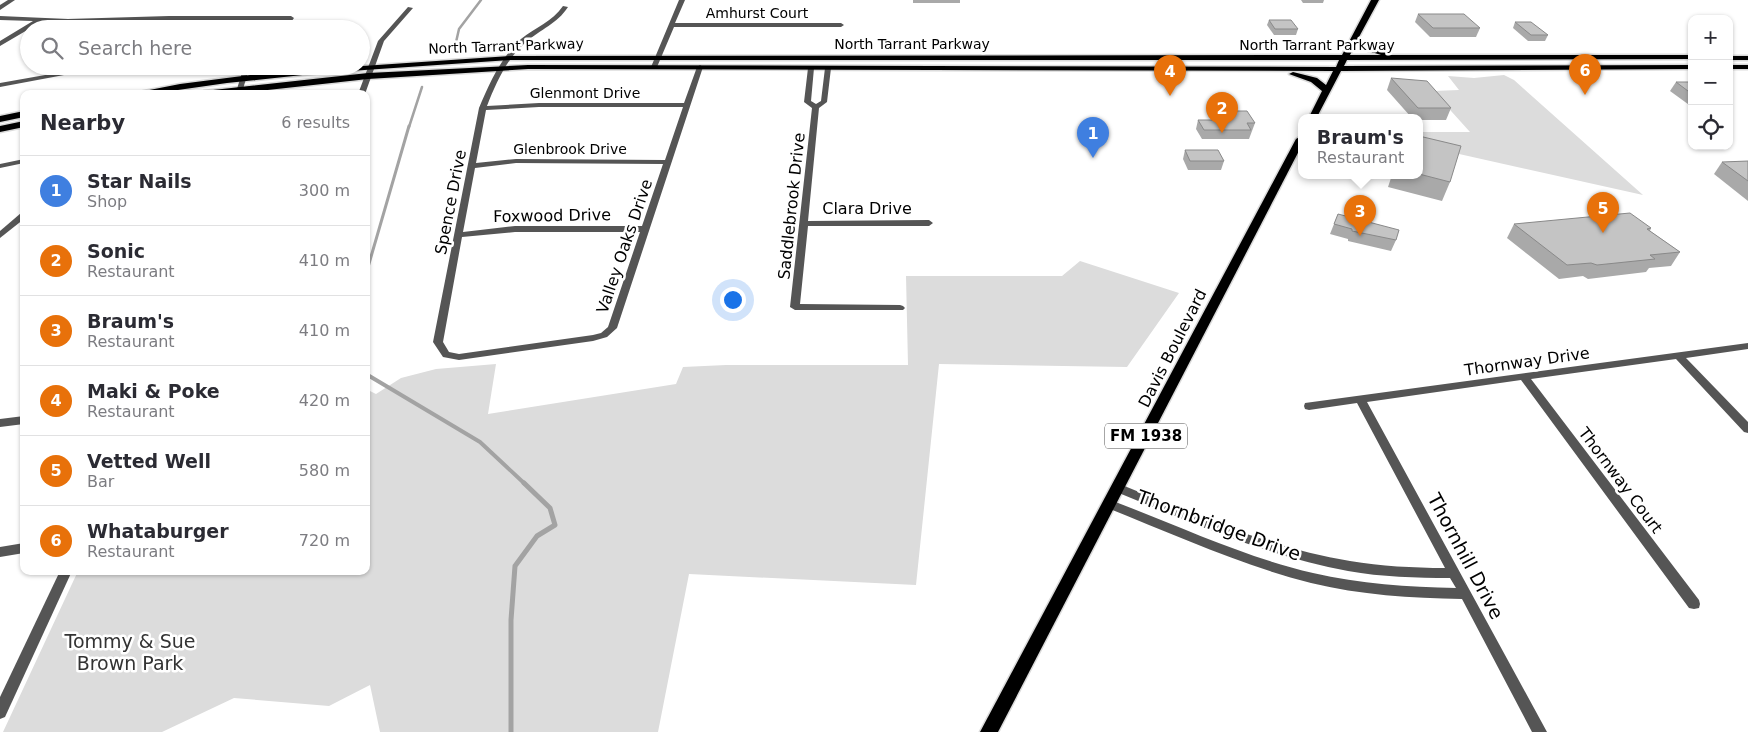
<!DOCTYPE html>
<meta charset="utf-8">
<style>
:root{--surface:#fff;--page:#f7f7f7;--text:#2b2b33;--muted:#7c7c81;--line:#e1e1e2;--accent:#000}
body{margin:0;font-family:"DejaVu Sans",sans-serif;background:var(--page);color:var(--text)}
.controls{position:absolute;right:15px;top:15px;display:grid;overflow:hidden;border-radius:10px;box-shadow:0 1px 4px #0004}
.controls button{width:45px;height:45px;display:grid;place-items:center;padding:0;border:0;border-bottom:1px solid var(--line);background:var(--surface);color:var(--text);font:25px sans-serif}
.you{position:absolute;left:732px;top:299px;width:18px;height:18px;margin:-12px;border:4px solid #fff;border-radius:50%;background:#1a73e8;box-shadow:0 0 0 8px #1a73e833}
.badge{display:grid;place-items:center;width:32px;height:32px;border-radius:50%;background:var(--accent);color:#fff;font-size:16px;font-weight:700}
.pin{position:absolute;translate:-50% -41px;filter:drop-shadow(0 1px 2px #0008)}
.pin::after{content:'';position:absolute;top:26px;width:18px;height:15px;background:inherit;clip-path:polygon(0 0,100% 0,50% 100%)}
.popup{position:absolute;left:1298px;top:114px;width:125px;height:65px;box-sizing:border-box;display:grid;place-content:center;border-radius:10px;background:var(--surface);filter:drop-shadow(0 1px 4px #0005);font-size:16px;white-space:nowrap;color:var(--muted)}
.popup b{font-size:19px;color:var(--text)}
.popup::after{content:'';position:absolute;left:50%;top:100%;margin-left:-10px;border:10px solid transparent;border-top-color:var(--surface)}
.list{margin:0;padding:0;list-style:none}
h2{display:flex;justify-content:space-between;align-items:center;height:65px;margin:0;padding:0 20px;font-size:21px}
h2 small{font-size:16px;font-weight:400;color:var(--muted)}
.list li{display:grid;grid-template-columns:32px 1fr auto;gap:15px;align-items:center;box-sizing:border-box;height:70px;padding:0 20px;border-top:1px solid var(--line)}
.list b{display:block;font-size:19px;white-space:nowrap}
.list p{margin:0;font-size:16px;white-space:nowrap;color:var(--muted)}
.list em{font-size:16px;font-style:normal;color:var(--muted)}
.icon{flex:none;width:28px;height:28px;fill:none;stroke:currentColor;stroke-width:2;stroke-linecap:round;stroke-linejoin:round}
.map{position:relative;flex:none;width:1748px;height:732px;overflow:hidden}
.search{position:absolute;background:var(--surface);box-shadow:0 1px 4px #0004;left:20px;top:20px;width:350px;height:55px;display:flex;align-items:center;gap:12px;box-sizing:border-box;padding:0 18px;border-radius:28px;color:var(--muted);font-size:19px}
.panel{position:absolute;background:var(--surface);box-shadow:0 1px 4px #0004;left:20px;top:90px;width:350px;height:485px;border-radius:10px}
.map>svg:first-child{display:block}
.green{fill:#dcdcdc}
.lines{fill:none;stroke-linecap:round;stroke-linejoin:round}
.stream-far3{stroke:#a3a3a3;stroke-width:2.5}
.stream-far2{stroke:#a3a3a3;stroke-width:3}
.stream-far1{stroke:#a3a3a3;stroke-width:4}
.stream{stroke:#a3a3a3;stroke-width:5}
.primary-casing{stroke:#dbdbdb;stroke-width:3}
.street{fill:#555;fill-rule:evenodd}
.primary{fill:#000;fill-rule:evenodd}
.wall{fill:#a9a9a9}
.building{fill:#c4c4c4;stroke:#898989}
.labels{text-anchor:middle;stroke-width:5;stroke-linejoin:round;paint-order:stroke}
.far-street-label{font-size:14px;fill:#000;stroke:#fff}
.shield{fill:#fff;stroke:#4c4c4c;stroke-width:1}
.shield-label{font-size:15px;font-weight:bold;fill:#000}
.street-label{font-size:16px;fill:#000;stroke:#fff}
.near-street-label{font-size:19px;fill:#000;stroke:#fff}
.near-park-label{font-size:19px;fill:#333;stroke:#fff}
</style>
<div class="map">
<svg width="1748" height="732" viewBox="0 0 1748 732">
<rect width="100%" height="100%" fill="#fff"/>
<g class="green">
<polygon points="1504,75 1514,80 1643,195 1419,145 1419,132 1470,132 1433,91 1459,90 1448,76 1474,78"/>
<polygon points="1080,261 1179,293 1127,367 939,364 916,585 689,574 658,732 380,732 370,685 329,706 234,698 162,732 3,732 78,571 366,571 366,389 376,394 401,378 436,369 496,364 488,414 676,384 683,367 726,365 908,365 906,276 1062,276"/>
</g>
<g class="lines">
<g class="stream-far3">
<polyline points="454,51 459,29 481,0"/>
<polyline points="409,127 422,87"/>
</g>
<polyline class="stream-far2" points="366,274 409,126"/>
<polyline class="stream-far1" points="366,374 480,442 525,484"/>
<polyline class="stream" points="511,732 511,620 515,566 537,536 555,525 550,508 524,483"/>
<defs>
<g id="primary">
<path d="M 1371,0 L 1379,0 L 1359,37 L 1365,44 L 1390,52 L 1390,55 L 1692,55 L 1692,59 L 1347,60 L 1344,66 L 1692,65 L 1692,69 L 1341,71 L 1317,117 L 1309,117 L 1322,91 L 1311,82 L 1289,74 L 1293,72 L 1317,78 L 1326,85 L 1333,71 L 528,69 L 368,79 L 230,94 L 200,94 L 204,91 L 368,73 L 528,65 L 1336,67 L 1339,60 L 510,60 L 321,73 L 227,83 L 150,94 L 129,94 L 180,84 L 274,72 L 510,56 L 1342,55 ZM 1356,43 L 1359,48 L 1381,55 L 1350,55 Z"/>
<rect x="1729" y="56" width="19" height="4"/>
<rect x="1729" y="65" width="19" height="4"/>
<polygon points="24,111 24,117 0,122 0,116"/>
<polygon points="24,121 24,127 0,132 0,126"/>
<polygon points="1301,136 1301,147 998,732 980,732 1296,139"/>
</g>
</defs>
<use href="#primary" class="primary-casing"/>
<g class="street">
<polygon points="8,0 15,0 0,10 0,5"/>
<polygon points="679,0 685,0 675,23 841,23 844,25 841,27 674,27 657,67 652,68 651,67"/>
<path d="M 563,6 L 568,7 C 557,24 541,29 526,42 C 507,58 496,83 487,106 L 539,103 L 684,103 L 697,67 L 700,65 L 703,67 L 617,328 L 607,337 L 593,341 L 459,360 L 443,357 L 433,342 L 479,108 C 489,84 501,57 521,39 C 536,27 552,22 563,6 ZM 539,107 L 683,107 L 665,160 L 516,159 L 476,163 L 486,110 ZM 516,163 L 663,164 L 642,226 L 515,226 L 463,232 L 475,168 ZM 515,232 L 640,232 L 608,327 L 601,333 L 593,335 L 459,354 L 449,352 L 443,342 L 462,237 Z"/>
<polygon points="408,7 413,8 384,41 365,94 358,94 378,41"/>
<polygon points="0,16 68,19 169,16 291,16 294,18 286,29 280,29 287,20 169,20 68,23 41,22 0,46 0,41 33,21 0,20"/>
<polygon points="96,66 112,66 0,87 0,83"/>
<polygon points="244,66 250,66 243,89 240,91 237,89"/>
<polygon points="811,66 814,68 811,101 816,104 821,101 825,68 828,66 831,68 827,102 819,108 808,221 929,220 933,223 929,226 808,226 800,304 900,305 903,306 905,308 903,310 795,310 790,307 812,108 804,102 808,68"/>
<polygon points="24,159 24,163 0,168 0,164"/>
<polygon points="21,213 24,213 24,219 0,238 0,231"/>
<path d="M 1748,343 L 1748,349 L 1686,358 L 1748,422 L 1748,433 L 1744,432 L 1676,359 L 1531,379 L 1699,600 L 1700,604 L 1699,608 L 1694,609 L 1689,608 L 1521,380 L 1367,402 L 1547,732 L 1532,732 L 1462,599 C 1411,598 1360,595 1311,583 C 1240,565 1173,534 1105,507 L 1103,504 L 1105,501 L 1109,500 L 1113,501 C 1179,526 1244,557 1313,573 C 1360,584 1408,587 1456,588 L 1450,578 C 1416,578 1382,577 1348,571 C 1266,556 1190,522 1114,491 L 1112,488 L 1114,485 L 1118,484 L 1122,485 C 1196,515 1270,548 1350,561 C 1381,566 1413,568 1445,568 L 1357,403 L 1309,410 L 1305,409 L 1304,406 L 1305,403 Z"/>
<polygon points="24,416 24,424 0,427 0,419"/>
<polygon points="24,543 24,553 0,557 0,547"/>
<polygon points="60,571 72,571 5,717 0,719 0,697"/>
</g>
<use href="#primary" class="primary"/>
</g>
<g class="wall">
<rect x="913" y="0" width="47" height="3"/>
<polygon points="1301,0 1324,0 1323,3 1303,3"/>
<polygon points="1418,14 1480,28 1476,37 1430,37 1415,22"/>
<polygon points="1269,20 1298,29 1296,35 1274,35 1267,25"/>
<polygon points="1515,22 1548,35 1545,41 1528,41 1513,28"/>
<polygon points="1391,78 1451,108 1446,120 1419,120 1419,117 1411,117 1387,90"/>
<polygon points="1676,82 1692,82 1692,107 1670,91"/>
<polygon points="1218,111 1255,123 1249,139 1202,139 1196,129 1198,120 1216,120"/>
<polygon points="1419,136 1450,182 1442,201 1388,187 1392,175 1419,175"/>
<polygon points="1185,150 1224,161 1221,170 1188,170 1183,159"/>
<polygon points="1748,161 1748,201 1714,174 1722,162"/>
<polygon points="1338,214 1396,240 1391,251 1348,241 1348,239 1330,234"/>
<polygon points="1514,224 1651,228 1650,231 1680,252 1671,266 1649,268 1646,272 1588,279 1583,276 1559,279 1507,238"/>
</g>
<g class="building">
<polygon points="1418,14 1464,14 1480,28 1433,28"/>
<polygon points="1269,20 1291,20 1298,29 1275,29"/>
<polygon points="1515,22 1531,22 1548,35 1531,35"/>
<polygon points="1391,78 1427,81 1451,108 1418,108"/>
<polygon points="1676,82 1692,82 1692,94"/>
<polygon points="1218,111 1247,111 1255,123 1247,123 1251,130 1204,130 1198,120 1223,120"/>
<polygon points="1419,136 1461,146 1450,182 1419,174"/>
<polygon points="1185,150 1218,150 1224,161 1190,161"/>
<polygon points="1748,161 1748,181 1722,162"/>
<polygon points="1630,213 1651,228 1647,229 1680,252 1650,255 1655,259 1597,265 1591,263 1567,265 1514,224"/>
<polygon points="1338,214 1399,230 1396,240 1352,231 1352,229 1334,224"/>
</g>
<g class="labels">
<g class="far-street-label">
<text x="757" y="18">Amhurst Court</text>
<text x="912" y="49">North Tarrant Parkway</text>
<text x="1317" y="50">North Tarrant Parkway</text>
<text transform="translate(506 46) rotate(-2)" y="5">North Tarrant Parkway</text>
<text x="585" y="98">Glenmont Drive</text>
<text x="570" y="154">Glenbrook Drive</text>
</g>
<rect class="shield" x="1105" y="423.5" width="82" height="25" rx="4"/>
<g class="shield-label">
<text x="1146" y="441">FM 1938</text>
</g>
<g class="street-label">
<text transform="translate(450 202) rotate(-79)" y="6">Spence Drive</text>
<text transform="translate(791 206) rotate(-84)" y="6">Saddlebrook Drive</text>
<text x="867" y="214">Clara Drive</text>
<text transform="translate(552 215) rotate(-1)" y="6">Foxwood Drive</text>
<text transform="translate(624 246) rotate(-71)" y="6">Valley Oaks Drive</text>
<text transform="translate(1172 348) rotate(-63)" y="6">Davis Boulevard</text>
<text transform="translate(1527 361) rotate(-8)" y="6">Thornway Drive</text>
<text transform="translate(1621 480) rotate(53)" y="6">Thornway Court</text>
</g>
<g class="near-street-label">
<text transform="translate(1219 525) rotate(20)" y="7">Thornbridge Drive</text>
<text transform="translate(1466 556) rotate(62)" y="7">Thornhill Drive</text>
</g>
<g class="near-park-label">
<text x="130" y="648">Tommy &amp; Sue<tspan x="130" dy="22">Brown Park</tspan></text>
</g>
</g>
</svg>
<div class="controls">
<button>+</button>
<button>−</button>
<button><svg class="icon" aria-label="locate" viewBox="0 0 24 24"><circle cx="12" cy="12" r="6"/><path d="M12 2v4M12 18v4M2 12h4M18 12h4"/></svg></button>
</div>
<div class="you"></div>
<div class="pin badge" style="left:1093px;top:158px;background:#3f7fe0">1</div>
<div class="pin badge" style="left:1222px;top:133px;background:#e8710a">2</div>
<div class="pin badge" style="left:1360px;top:236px;background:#e8710a">3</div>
<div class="popup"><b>Braum's</b>Restaurant</div>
<div class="pin badge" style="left:1170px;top:96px;background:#e8710a">4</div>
<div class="pin badge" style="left:1603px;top:233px;background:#e8710a">5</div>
<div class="pin badge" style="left:1585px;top:95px;background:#e8710a">6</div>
<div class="search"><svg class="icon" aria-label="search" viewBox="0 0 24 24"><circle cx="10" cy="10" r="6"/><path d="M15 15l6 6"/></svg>Search here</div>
<section class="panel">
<h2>Nearby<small>6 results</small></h2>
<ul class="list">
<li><span class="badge" style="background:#3f7fe0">1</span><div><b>Star Nails</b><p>Shop</p></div><em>300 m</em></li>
<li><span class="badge" style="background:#e8710a">2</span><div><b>Sonic</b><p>Restaurant</p></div><em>410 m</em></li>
<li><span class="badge" style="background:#e8710a">3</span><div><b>Braum's</b><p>Restaurant</p></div><em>410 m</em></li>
<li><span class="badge" style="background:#e8710a">4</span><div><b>Maki &amp; Poke</b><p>Restaurant</p></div><em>420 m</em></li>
<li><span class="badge" style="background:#e8710a">5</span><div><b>Vetted Well</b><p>Bar</p></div><em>580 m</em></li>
<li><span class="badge" style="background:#e8710a">6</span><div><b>Whataburger</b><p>Restaurant</p></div><em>720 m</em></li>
</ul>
</section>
</div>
